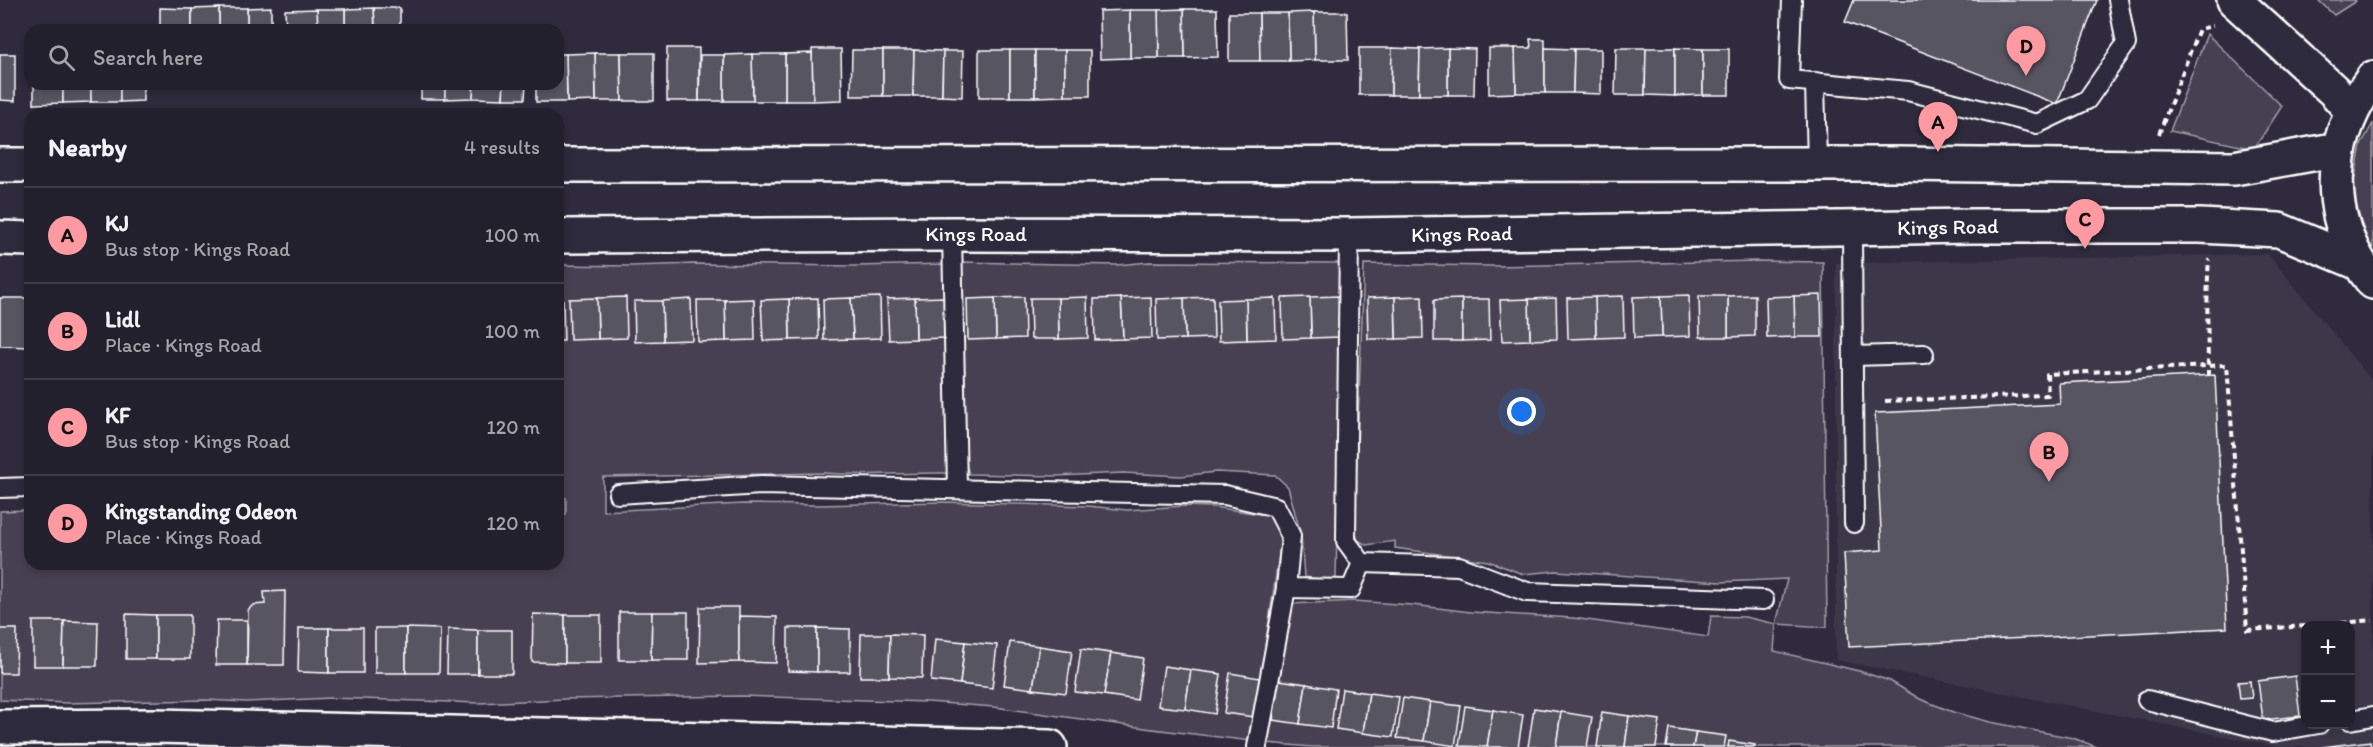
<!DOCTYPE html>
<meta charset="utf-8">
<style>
:root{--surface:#23202e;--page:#2b2836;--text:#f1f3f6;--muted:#a3a3aa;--line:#403e4a;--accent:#ff9aa2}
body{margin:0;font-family:Itim,sans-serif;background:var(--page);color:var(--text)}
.controls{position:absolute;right:18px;bottom:18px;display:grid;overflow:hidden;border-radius:12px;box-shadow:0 3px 9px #0003}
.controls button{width:54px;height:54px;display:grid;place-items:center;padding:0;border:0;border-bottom:2px solid var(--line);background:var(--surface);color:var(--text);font:30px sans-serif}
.you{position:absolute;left:1522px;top:412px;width:21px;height:21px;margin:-15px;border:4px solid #fff;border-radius:50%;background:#1a73e8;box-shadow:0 0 0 9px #1a73e833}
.badge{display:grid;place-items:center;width:39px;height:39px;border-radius:50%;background:var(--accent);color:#111;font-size:20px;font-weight:700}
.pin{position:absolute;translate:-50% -50px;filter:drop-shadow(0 2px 3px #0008)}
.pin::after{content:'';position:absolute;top:32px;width:21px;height:18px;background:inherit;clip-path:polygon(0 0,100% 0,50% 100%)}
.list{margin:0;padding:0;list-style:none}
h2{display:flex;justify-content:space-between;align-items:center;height:78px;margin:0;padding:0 24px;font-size:26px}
h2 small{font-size:20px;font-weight:400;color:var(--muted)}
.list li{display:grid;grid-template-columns:39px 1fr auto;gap:18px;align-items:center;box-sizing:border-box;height:96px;padding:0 24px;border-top:2px solid var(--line)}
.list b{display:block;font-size:22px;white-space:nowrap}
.list p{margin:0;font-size:20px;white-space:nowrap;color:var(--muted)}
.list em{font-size:20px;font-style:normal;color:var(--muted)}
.icon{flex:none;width:33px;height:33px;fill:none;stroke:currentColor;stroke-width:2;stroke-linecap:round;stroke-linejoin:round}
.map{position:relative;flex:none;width:2373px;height:747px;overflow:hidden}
.search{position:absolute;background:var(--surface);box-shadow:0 3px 9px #0003;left:24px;top:24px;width:540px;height:66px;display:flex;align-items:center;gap:15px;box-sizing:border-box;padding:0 21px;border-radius:18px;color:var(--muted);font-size:22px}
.panel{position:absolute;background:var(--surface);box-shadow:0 3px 9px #0003;left:24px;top:108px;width:540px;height:462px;border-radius:18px}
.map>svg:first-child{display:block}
.built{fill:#3c3749;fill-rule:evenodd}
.green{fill:#464152;stroke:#a2a0a8;stroke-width:1.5}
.building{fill:#595564;stroke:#fff;stroke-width:1.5}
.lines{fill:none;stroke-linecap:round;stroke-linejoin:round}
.lane-casing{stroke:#fff;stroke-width:22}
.street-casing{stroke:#fff;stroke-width:38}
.secondary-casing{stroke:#fff;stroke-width:38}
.path{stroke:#fff;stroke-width:4;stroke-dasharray:6 4.5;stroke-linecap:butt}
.lane{stroke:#2f2a3d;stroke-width:18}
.street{stroke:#2f2a3d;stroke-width:33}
.secondary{stroke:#2f2a3d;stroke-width:33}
.labels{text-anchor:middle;stroke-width:4.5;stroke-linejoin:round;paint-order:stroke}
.street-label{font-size:21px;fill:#fff;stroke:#2f2a3d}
</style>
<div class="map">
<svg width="2373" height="747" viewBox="0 0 2373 747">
<rect width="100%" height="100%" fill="#2f2a3d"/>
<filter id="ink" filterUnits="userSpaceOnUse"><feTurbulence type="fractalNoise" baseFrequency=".0167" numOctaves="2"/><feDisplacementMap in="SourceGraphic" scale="12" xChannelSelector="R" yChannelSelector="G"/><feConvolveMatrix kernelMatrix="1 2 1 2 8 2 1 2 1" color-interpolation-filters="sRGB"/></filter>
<g filter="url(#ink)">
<path class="built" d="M 2268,254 L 2373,382 L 2373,747 L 2279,747 L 1836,660 L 1836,263 ZM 2306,626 L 2350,626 L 2350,724 L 2306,724 Z"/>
<g class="green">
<polygon points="2318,0 2355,0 2356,1 2334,15"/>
<polygon points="2207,34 2282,106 2254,149 2170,131"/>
<polygon points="2373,123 2373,258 2359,230 2353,188 2361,145"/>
<polygon points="1760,261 1823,262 1827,627 1776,624 1774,651 1859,671 1890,681 1920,699 1953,712 1990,722 2073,738 2097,747 1311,747 1267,743 1291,604 1354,601 1412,605 1471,612 1573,618 1708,637 1711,616 1745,617 1776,624 1787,579 1721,582 1556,571 1523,574 1488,561 1395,548 1395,541 1366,545 1358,540 1354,528 1364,264 1493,266"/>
<polygon points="961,262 1117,265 1149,262 1342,263 1336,581 1304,577 1301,535 1288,487 1275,475 1216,472 1181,476 1123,473 1057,476 969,474 963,455"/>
<path d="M 695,264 L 854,266 L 947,264 L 950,473 C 908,472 866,477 824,473 L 603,477 L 603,511 L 743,504 L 820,505 L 942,502 L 1088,506 L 1127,510 L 1183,506 L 1213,507 L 1273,516 L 1282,534 L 1251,741 L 1152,729 L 994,707 L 928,702 L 741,696 L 565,699 L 479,703 L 331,698 L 246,702 L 205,700 L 66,703 L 0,700 L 0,511 L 30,510 L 30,564 L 558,564 L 558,514 L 566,514 L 566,498 L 558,497 L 558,265 L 632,266 Z"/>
</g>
<g class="building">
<polygon points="1854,0 2097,0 2057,104 1845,22"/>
<polygon points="271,7 271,30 247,30 247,8"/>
<polygon points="160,8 192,9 192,30 160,30"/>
<rect x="219" y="8" width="28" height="22"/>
<polygon points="219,8 219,30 192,30 192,9"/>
<polygon points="374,8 400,8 400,30 375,30"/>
<polygon points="374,8 375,30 345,30 345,9"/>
<polygon points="317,9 345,9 345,30 318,30"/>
<polygon points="317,9 318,30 286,30 285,10"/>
<polygon points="1184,9 1217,9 1218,57 1185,58"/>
<polygon points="1184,9 1185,58 1159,58 1158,10"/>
<polygon points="1130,10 1158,10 1159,58 1130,58"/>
<polygon points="1130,10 1130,58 1100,59 1099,11"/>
<polygon points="1314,12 1347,12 1348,60 1315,60"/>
<polygon points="1314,12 1315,60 1289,61 1288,13"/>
<polygon points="1229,13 1259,13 1260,61 1229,61"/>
<polygon points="1259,13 1288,13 1289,61 1260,61"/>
<polygon points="1530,39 1545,39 1545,93 1516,93 1515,48 1531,48"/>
<rect x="667" y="48" width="32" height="53"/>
<polygon points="1359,48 1392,48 1391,95 1359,95"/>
<polygon points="1392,48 1420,49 1419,95 1391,95"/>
<polygon points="1448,48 1475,49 1474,95 1448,95"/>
<polygon points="1448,48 1448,95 1419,95 1420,49"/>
<polygon points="1489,48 1515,48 1516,93 1489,94"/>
<polygon points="1545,48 1574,49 1573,93 1545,93"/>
<polygon points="1616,48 1646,48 1645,95 1615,95"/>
<polygon points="1646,48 1675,48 1675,96 1645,95"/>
<polygon points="1675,48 1703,49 1703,95 1675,96"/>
<polygon points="812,49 841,49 842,100 813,101"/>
<polygon points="1574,49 1601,49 1601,94 1573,93"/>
<rect x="1703" y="49" width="26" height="46"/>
<polygon points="852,50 883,50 883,96 851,96"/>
<polygon points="883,50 914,50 913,96 883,96"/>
<polygon points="914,50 943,51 942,96 913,96"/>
<rect x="979" y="50" width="31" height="47"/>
<rect x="1010" y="50" width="25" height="47"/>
<polygon points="1035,50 1065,50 1065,96 1035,97"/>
<rect x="1065" y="50" width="25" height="46"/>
<polygon points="943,51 963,51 962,97 942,96"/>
<polygon points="595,53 621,53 622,101 596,101"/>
<polygon points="595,53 596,101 567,102 566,54"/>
<polygon points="621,53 654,53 654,101 622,101"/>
<polygon points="812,53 813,101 785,101 785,54"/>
<polygon points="0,54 15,54 15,101 0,100"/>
<polygon points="558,54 566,54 567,102 536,102 536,84 558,84"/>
<polygon points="752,54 785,54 785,101 753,101"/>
<polygon points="752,54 753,101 724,101 724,55"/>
<polygon points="700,55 724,55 724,101 699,101"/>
<polygon points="34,84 63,84 63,103 34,104"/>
<polygon points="63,84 91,84 91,102 63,103"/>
<rect x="91" y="84" width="29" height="18"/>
<polygon points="120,84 143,84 143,101 120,102"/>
<rect x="421" y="84" width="24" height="15"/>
<polygon points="445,84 474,84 473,98 445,99"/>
<polygon points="474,84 504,84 503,99 473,98"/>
<polygon points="504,84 526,84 525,99 503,99"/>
<polygon points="1689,295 1690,336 1662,337 1661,296"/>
<polygon points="1755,295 1755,336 1728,337 1728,296"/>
<polygon points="1821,295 1822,337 1795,337 1794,296"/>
<polygon points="1339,296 1340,337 1311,338 1310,297"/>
<polygon points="1422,296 1423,338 1396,339 1395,297"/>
<polygon points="1623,296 1624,337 1596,338 1595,297"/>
<polygon points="1661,296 1662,337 1634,338 1633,297"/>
<polygon points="1699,296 1728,296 1728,337 1700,337"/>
<polygon points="1794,296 1795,337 1767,338 1766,297"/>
<polygon points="626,297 627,338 598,339 597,298"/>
<polygon points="880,297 881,338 853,339 851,298"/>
<polygon points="944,297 945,338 916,339 915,298"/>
<polygon points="1024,297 1025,338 996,339 995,298"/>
<polygon points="1087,297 1088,338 1059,339 1058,298"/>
<polygon points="1151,297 1152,338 1123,339 1121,298"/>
<polygon points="1213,297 1214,338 1185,339 1184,298"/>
<polygon points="1310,297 1311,338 1283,339 1282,298"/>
<polygon points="1395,297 1396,339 1368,339 1367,298"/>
<polygon points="1595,297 1596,338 1568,339 1567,298"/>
<polygon points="0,298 30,298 30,347 0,346"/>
<polygon points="597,298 598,339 570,340 569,299"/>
<polygon points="818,298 819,339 790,340 789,299"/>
<polygon points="851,298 853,339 824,340 823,299"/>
<polygon points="915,298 916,339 889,340 887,299"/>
<polygon points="995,298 996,339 968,340 967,299"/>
<polygon points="1030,298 1058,298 1059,339 1031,339"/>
<polygon points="1121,298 1123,339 1095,340 1094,299"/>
<polygon points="1184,298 1185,339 1157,340 1156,299"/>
<polygon points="1275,298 1276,339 1247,340 1246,299"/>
<polygon points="1556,298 1557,339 1530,340 1529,299"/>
<polygon points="691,299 692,340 663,341 662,301"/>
<polygon points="754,299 755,340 726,341 725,300"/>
<polygon points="789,299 790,340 763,341 761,300"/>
<polygon points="1246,299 1247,340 1219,341 1218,300"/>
<polygon points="1462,299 1462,341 1434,341 1434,300"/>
<polygon points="1462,299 1489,299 1490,340 1462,341"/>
<polygon points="1529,299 1530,340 1502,341 1500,300"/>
<polygon points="558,300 563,300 564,341 558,341"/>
<polygon points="697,300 725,300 726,341 698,342"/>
<polygon points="634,301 662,301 663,341 635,342"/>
<polygon points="2215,375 2227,628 1849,647 1844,553 1882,550 1875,413 2060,404 2059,383"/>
<polygon points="285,591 284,665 247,665 248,610 253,605 265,604 264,592"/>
<polygon points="700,607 739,607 739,662 699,663"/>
<polygon points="619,612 652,612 651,660 619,660"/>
<polygon points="652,612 688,612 688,660 651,660"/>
<polygon points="126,614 156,615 156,659 126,659"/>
<polygon points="533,614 565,615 565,663 532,662"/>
<rect x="156" y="615" width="34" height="44"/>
<rect x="565" y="615" width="36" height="48"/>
<polygon points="739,616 777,617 776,663 739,662"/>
<polygon points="217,620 247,620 247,665 216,665"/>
<polygon points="33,621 64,621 63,666 33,666"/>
<polygon points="64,621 98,622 97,666 63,666"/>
<polygon points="299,628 329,628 329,673 298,672"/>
<rect x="329" y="628" width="34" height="45"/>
<rect x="375" y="628" width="31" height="45"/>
<polygon points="406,628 440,629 439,673 406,673"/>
<polygon points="788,628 817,628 817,672 788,671"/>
<polygon points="817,628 850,629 850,672 817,672"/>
<polygon points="0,629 17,629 16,673 0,673"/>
<polygon points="448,629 478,630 478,674 447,674"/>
<rect x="478" y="630" width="34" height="44"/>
<polygon points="861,634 890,634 889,677 860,677"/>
<polygon points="890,634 923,635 922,678 889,677"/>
<polygon points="935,639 965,642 960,684 931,681"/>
<polygon points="965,642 997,645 992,688 960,684"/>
<polygon points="1010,642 1039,646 1033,689 1004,685"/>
<polygon points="1039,646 1072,651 1066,693 1033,689"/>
<polygon points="1081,649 1111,653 1104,695 1075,692"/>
<polygon points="1111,653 1143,658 1137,700 1104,695"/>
<polygon points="1164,666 1191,670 1185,709 1158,706"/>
<polygon points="1191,670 1221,674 1215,714 1185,709"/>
<polygon points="1230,673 1260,678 1254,717 1224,713"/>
<polygon points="2295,676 2300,716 2263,720 2258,681"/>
<polygon points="1279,680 1306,684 1300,724 1273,720"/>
<polygon points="2250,681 2252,698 2240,699 2238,682"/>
<polygon points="1306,684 1336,689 1331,728 1300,724"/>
<polygon points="1342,689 1369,693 1363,733 1336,729"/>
<polygon points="1369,693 1399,697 1393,737 1363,733"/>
<polygon points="1403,698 1430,702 1424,741 1397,738"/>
<polygon points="1430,702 1461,706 1455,746 1424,741"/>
<polygon points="1465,706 1493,710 1487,747 1459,746"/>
<polygon points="1534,708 1561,712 1556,747 1528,747"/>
<polygon points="1493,710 1523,715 1518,747 1487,747"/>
<polygon points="1561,712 1592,717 1587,747 1556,747"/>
<polygon points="1602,712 1629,716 1625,747 1597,747"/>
<polygon points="1629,716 1660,720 1656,747 1625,747"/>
<polygon points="1669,728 1696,732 1693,747 1666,747"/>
<polygon points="1696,732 1726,736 1724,747 1693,747"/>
<polygon points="1729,741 1755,745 1755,747 1728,747"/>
<polygon points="2370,741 2371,747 2322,747"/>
</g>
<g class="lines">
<defs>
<g id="lane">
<polyline points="1792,0 1789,80 1908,91 2037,124 2087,100 2126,44 2118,0"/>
<polyline points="1815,82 1817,164"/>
<polyline points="1852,229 1854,523"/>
<polyline points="952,234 957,489"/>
<polyline points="1349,235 1346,541 1362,563 1459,566 1527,592 1764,600"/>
<polyline points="1853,356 1924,354"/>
<polyline points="0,488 30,487"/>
<polyline points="618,494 761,485 1225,495 1276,507 1291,536 1286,588 1351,589 1362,563"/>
<polyline points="2147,700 2273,732 2319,724"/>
<polyline points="2350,720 2373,716"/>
<polyline points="1257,747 1286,588"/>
</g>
<g id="street">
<polyline points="2234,0 2334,91 2352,111"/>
<polyline points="0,727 156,726 1050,747"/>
</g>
<g id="secondary">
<path d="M 2373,78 C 2325,141 2323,219 2373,282"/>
<polyline points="0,165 30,165"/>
<polyline points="558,165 1899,164 2234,168 2339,149"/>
<polyline points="558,236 952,234 1349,235 1972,226 2200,226 2279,230 2359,263"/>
<polyline points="0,238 30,239"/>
</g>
</defs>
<use href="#lane" class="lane-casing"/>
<use href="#street" class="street-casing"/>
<use href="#secondary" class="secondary-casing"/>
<g class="path">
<polyline points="2159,134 2199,29 2213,26"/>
<path d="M 2208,376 C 2208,337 2206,298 2209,259"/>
<polyline points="1885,401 2048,395 2047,374 2227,365 2247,630 2306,626"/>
<polyline points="2310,626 2373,620"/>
</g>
<use href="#lane" class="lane"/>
<use href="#street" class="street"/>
<use href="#secondary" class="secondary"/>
</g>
</g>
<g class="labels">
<g class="street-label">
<text transform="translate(1948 227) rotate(-1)" y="7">Kings Road</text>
<text x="976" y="241">Kings Road</text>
<text transform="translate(1462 234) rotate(-1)" y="7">Kings Road</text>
</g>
</g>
</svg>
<div class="controls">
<button>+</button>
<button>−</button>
</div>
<div class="you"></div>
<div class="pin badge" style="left:1938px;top:152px">A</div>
<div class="pin badge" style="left:2049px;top:482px">B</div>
<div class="pin badge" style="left:2085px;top:249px">C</div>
<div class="pin badge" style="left:2026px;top:76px">D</div>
<div class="search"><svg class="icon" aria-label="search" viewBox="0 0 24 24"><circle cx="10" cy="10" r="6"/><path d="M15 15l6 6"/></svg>Search here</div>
<section class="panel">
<h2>Nearby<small>4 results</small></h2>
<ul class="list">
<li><span class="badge">A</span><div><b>KJ</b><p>Bus stop · Kings Road</p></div><em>100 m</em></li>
<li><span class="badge">B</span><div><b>Lidl</b><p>Place · Kings Road</p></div><em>100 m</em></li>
<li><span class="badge">C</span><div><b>KF</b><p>Bus stop · Kings Road</p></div><em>120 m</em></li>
<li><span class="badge">D</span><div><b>Kingstanding Odeon</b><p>Place · Kings Road</p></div><em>120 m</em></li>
</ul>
</section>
</div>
